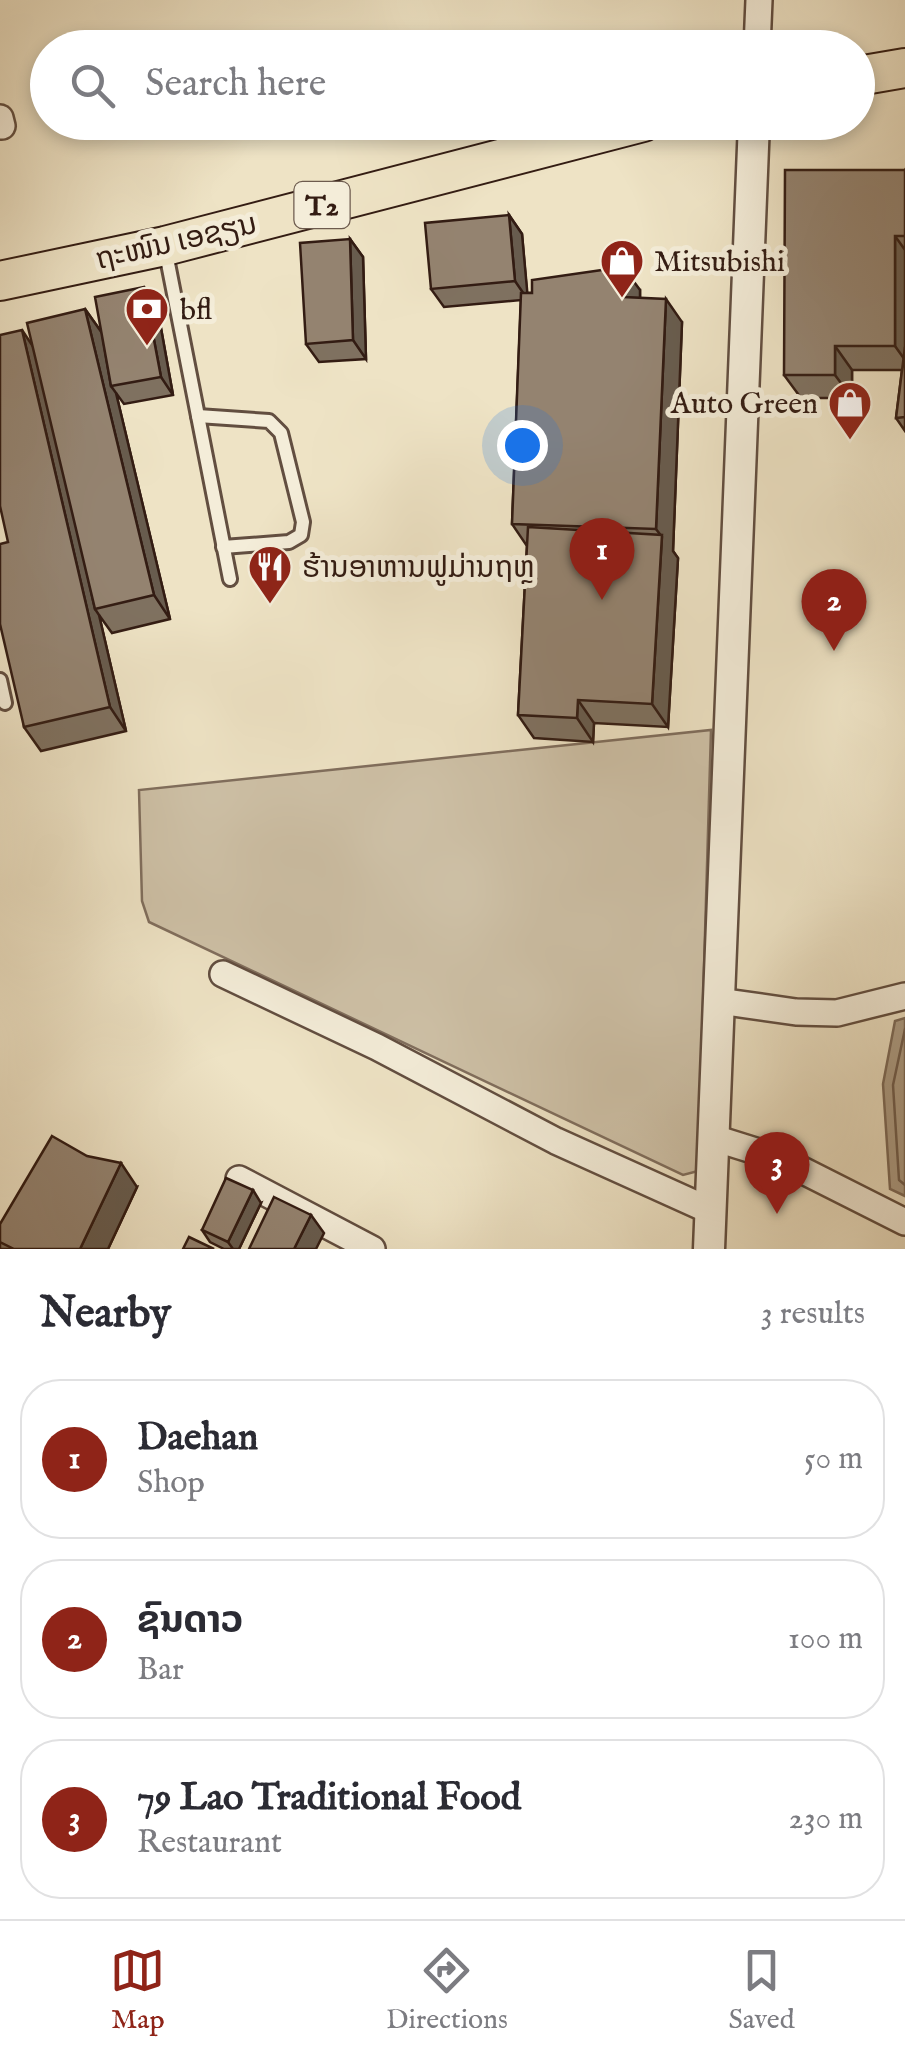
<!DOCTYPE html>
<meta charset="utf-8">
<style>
:root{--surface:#fff;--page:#f2f2f3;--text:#2b2b33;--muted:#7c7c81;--line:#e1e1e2;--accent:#8f2418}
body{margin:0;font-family:"IM FELL English","Noto Sans Lao",serif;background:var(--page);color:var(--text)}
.you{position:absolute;left:522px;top:445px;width:35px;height:35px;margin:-25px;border:8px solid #fff;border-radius:50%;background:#1a73e8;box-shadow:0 0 0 15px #1a73e833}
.badge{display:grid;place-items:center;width:65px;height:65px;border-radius:50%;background:var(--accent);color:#fff;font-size:32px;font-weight:700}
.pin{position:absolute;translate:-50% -82px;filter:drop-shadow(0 2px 5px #0008)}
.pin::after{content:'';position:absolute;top:52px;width:35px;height:30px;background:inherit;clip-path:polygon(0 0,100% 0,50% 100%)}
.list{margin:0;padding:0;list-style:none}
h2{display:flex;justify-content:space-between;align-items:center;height:130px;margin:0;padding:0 40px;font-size:42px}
h2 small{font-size:32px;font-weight:400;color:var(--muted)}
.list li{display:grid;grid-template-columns:65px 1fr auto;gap:30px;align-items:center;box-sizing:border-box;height:160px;margin:0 20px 20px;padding:0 20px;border:2px solid var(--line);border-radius:40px}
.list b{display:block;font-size:38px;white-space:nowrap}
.list p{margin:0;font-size:32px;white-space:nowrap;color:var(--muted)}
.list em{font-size:32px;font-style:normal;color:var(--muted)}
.icon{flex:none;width:55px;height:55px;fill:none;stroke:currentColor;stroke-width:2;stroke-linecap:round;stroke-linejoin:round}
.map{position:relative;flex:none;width:905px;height:1249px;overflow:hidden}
.search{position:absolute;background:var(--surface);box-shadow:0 5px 15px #0003;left:30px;right:30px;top:30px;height:110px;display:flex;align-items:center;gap:25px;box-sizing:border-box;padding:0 35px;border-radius:55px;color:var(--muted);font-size:38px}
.sheet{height:670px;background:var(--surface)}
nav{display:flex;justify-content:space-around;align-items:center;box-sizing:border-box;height:140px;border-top:2px solid var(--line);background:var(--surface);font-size:28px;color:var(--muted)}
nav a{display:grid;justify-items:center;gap:5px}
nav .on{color:var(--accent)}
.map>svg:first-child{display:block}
.green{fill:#cec1a7;stroke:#806e5d;stroke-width:2.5}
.water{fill:#ae9f88;stroke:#7d6b59;stroke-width:2.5}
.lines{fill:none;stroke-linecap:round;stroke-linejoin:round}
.shore{stroke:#705e4e;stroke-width:2.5}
.service-casing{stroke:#624e40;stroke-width:18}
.minor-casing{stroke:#624e40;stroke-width:30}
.tertiary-casing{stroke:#624e40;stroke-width:35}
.primary-casing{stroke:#331c13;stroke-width:42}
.service{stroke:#f4edd9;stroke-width:12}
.minor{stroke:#f4edd9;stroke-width:25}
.tertiary{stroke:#f4edd9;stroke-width:30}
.primary{stroke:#eee3c5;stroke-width:38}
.wall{fill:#7f7160;stroke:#331c13;stroke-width:2.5}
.shaded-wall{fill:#685c4e;stroke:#331c13;stroke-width:2.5}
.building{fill:#948370;stroke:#331c13;stroke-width:2.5}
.labels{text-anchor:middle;stroke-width:10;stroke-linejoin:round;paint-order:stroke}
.shield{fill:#f4edd9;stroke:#6d5b4e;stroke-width:2.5}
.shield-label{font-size:28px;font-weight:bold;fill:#331c13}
.street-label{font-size:30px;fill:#331c13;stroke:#f4edd9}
.poi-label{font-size:30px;fill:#331c13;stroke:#f4edd9;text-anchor:start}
</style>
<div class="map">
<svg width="905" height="1249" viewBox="0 0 905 1249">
<rect width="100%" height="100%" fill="#eee3c5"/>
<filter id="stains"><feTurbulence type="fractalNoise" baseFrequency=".002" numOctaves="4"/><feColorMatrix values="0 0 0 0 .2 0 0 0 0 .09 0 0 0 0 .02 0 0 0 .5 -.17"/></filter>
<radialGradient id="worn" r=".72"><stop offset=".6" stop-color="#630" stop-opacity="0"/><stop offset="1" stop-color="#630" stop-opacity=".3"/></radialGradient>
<polygon class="green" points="711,730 698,1171 683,1175 149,922 142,901 139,790"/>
<polygon class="water" points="905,1018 905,1196 890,1189 883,1084 895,1021"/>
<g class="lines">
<polyline class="shore" points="905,1029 893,1085 899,1180 905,1185"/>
<defs>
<g id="service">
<polyline points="165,248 230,579"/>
<polyline points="198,416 269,421 281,433 303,522 301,535 289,542 223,547"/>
<polyline points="0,680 5,703"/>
</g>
<g id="minor">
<polyline points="757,48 759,0"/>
<polyline points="0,118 2,126"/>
<polyline points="223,974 377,1047 556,1141 711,1211"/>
<polyline points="719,1001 796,1012 837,1013 905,996"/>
<polyline points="714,1138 778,1158 905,1222"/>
<polyline points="239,1179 372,1249"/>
</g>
<polyline id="tertiary" points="709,1249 754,122"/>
<g id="primary">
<polyline points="858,76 905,68"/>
<polyline points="0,281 165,246 643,122"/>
</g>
</defs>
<use href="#service" class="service-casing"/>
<use href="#minor" class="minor-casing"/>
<use href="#tertiary" class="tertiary-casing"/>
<use href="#primary" class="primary-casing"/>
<use href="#service" class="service"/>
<use href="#minor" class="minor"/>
<use href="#tertiary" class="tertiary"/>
<use href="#primary" class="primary"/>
</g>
<g class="wall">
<polygon points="905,170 905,431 896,418 902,370 852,370 852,398 801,398 784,375"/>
<polygon points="509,215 522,234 527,293 640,290 640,298 682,322 673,551 678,558 668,727 594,723 593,742 534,738 518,715 527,546 512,524 521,300 444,307 431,289"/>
<polygon points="350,239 363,257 366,359 319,362 306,344"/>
<polygon points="157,306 173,395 124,404 116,393 170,619 112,633 99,615 126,731 41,751 24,727 8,542 33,346 85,309 102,333"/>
<polygon points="137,1187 108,1249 0,1249 0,1224"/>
<polygon points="261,1203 239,1249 224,1249 210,1242 202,1230"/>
</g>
<g class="shaded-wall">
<polygon points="509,215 522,234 528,300 515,281"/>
<polygon points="895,236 905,250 905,360 895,346"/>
<polygon points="350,239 363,257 366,359 353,340"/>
<polygon points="623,267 640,290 640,321 624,297"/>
<polygon points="144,287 157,306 173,395 161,377"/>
<polygon points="666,299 682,322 673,551 678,558 668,727 652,704 662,537 656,529"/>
<polygon points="85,309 102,333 111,386 116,393 170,619 154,595"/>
<polygon points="22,330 38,354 95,609 99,615 126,731 110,707"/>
<polygon points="835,346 852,370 852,398 835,375"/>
<polygon points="578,700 594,723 593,742 577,718"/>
<polygon points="121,1163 137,1187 108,1249 80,1249"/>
<polygon points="253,1190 261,1203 239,1249 233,1249 228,1242"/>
<polygon points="311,1215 324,1233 316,1249 294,1249"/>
</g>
<g class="building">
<polygon points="785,170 905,170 905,236 895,236 895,346 835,346 835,375 784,375"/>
<polygon points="509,215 515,281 431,289 425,223"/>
<polygon points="350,239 353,340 306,344 300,243"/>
<polygon points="623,267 624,297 666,299 656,529 512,524 521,293 532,293 532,280"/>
<polygon points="144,287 161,377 111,386 95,297"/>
<polygon points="85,309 154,595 95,609 27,323"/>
<polygon points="22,330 110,707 24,727 0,624 0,544 8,542 0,506 0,335"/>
<polygon points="905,347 905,417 896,418"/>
<polygon points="528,527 662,535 652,704 578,700 577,718 518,715"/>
<polygon points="52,1136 87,1156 121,1163 80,1249 14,1249 0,1242 0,1224"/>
<polygon points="226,1178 253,1190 228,1242 202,1230"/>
<polygon points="274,1197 311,1215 294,1249 249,1249"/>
<polygon points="189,1237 214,1249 183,1249"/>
</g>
<defs>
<symbol id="shop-pin" viewBox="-11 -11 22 30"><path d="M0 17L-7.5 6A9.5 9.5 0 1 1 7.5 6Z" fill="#8f2418" stroke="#f4edd9"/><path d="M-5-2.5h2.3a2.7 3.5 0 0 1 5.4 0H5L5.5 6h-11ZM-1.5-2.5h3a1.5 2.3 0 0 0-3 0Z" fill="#fff"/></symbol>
<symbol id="bank-pin" viewBox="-11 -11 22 30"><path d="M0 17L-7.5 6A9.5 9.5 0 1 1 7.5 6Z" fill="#8f2418" stroke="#f4edd9"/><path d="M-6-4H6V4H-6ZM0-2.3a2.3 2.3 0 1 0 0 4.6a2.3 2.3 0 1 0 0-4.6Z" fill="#fff"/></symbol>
<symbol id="restaurant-pin" viewBox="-11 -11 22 30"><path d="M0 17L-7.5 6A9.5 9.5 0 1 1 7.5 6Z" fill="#8f2418" stroke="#f4edd9"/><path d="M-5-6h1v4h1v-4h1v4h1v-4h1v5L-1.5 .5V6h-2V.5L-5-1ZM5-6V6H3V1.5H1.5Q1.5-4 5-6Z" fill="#fff"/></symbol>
</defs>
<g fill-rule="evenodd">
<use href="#shop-pin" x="597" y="236" width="50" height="68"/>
<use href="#bank-pin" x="122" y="284" width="50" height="68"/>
<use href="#shop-pin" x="825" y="378" width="50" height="68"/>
<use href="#restaurant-pin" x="245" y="542" width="50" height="68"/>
</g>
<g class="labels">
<rect class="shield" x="294.5" y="182" width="55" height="46" rx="8"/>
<g class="shield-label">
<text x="322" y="215">T2</text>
</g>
<g class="street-label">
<text transform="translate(176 241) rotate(-13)" y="10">ຖະໜົນ ເອຊຽນ</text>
</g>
<g class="poi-label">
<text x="654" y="271">Mitsubishi</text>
<text x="180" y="319">bfl</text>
<text x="818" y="413" text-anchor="end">Auto Green</text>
<text x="302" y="577">ຮ້ານອາຫານຟູມ່ານຖຫຼ</text>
</g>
</g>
<rect width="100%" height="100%" filter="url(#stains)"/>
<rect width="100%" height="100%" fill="url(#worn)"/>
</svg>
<div class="you"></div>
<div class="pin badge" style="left:602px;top:600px">1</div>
<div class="pin badge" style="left:834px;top:651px">2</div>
<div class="pin badge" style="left:777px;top:1214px">3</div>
<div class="search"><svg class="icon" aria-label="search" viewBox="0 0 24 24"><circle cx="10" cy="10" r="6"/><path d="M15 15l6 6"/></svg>Search here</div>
</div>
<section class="sheet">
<h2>Nearby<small>3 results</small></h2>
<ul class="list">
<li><span class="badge">1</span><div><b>Daehan</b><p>Shop</p></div><em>50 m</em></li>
<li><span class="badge">2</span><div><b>ຊົນດາວ</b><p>Bar</p></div><em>100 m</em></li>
<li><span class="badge">3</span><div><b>79 Lao Traditional Food</b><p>Restaurant</p></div><em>230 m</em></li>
</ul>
</section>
<nav>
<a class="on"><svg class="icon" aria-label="map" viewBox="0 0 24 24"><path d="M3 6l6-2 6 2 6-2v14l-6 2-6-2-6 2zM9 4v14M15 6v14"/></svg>Map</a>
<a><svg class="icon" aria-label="directions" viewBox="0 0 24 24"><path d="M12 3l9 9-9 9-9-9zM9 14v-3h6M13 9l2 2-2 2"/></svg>Directions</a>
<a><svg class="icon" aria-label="saved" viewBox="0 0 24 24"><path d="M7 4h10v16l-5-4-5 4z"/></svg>Saved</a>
</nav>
